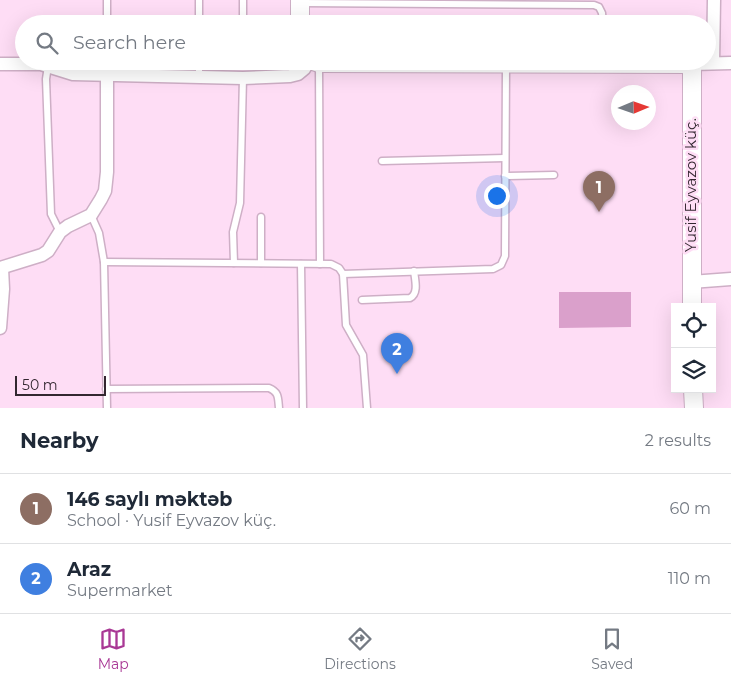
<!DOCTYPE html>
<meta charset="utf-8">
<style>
:root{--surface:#fff;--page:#f6f6f7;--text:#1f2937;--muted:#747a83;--line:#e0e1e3;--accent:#a93895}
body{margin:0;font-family:Montserrat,sans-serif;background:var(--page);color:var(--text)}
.controls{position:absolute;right:15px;bottom:15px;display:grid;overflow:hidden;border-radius:0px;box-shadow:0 5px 20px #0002}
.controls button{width:45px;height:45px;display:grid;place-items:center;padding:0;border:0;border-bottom:1px solid var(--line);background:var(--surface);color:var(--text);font:25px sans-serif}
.compass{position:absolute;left:611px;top:85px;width:45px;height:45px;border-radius:50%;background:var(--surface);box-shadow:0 5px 20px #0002;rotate:88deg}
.scale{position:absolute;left:15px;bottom:12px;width:91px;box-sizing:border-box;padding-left:5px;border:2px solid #332730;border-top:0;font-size:14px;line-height:18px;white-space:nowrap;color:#332730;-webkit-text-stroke:4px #feddf5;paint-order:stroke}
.you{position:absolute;left:496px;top:195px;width:18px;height:18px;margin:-12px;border:4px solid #fff;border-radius:50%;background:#1a73e8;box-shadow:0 0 0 8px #1a73e833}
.badge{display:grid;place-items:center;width:32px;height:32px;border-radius:50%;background:var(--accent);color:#fff;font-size:16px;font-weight:700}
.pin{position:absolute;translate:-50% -41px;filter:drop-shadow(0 1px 2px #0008)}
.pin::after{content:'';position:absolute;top:26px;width:18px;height:15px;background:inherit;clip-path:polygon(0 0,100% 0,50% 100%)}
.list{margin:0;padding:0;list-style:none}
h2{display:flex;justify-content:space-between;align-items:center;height:65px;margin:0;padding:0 20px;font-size:21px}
h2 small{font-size:16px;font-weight:400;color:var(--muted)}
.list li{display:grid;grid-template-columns:32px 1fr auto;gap:15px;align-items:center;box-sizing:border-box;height:70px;padding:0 20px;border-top:1px solid var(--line)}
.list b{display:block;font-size:19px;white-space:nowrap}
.list p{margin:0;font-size:16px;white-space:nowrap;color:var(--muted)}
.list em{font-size:16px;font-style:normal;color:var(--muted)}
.icon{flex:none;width:28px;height:28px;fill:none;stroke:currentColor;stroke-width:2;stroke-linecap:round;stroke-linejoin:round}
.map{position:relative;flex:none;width:731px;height:408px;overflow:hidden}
.search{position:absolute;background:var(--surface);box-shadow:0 5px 20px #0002;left:15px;right:15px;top:15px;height:55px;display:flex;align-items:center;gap:12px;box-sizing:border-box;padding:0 18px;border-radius:28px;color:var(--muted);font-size:19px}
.sheet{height:205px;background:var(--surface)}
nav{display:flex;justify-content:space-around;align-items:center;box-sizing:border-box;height:70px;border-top:1px solid var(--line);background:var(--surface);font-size:14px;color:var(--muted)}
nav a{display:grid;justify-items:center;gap:2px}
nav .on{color:var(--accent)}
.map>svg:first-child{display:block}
.green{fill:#daa0cb}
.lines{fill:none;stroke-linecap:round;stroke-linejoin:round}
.lane-casing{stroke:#ceafc6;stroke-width:9}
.street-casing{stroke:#ceafc6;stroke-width:15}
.secondary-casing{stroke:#ceafc6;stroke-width:20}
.lane{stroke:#fff;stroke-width:6}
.street{stroke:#fff;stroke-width:12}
.secondary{stroke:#fff;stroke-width:18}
.labels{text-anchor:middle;stroke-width:5;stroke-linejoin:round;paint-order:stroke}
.street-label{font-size:15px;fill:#332730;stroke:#feddf5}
</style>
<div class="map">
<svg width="731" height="408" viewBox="0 0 731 408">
<rect width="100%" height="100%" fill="#feddf5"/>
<polygon class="green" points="559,292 631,292 631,327 559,328"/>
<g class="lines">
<defs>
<g id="lane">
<polyline points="199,0 199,24"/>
<polyline points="243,0 243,24"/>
<polyline points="301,3 594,5 599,7 602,13 603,24"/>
<polyline points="107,24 107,0"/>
<polyline points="199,61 199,77"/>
<polyline points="319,65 320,264"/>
<polyline points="48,66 46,79 51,214 60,232"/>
<polyline points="107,75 107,61"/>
<polyline points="382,161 505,158"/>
<polyline points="505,176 554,175"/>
<polyline points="91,215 99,233 104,262 107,408"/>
<polyline points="261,217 261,263"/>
<polyline points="104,262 331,264 339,268 343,274 493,269 501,265 505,256 506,65"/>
<polyline points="234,263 233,232 240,203 243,78"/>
<polyline points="301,264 303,408"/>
<polyline points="343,274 346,325 363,355 367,408"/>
<path d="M 362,300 L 410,298 C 419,293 415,280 414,271"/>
<path d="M 106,389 L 269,388 C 279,392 278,398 279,408"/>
</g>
<g id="street">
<polyline points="713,63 714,0"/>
<polyline points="0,64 41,64 73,74 243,78 290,76 298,74 304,69 309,61"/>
<polyline points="692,64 731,63"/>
<polyline points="0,268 42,255 48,251 60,232 68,226 91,215 101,199 105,191 107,172 107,76"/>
<polyline points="691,282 731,279"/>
<polyline points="0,328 3,289 2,268"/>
</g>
<g id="secondary">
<polyline points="300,24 300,0"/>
<polyline points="313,61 319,63 692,64 692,307"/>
<polyline points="693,389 694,408"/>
</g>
</defs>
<use href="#lane" class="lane-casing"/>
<use href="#street" class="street-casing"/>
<use href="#secondary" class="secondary-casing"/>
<use href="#lane" class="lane"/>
<use href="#street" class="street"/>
<use href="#secondary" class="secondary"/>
</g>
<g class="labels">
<g class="street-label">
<text transform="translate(691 185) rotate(-90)" y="5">Yusif Eyvazov küç.</text>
</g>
</g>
</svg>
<div class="controls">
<button><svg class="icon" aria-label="locate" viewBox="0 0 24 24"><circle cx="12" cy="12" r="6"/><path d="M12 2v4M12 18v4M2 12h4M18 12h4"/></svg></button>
<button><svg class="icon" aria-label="layers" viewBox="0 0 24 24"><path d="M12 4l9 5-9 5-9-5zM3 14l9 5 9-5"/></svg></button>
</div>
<svg class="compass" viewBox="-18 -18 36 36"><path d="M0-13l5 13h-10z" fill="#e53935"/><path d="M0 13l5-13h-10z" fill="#747a83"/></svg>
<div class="scale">50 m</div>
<div class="you"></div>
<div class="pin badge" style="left:599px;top:212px;background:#8d6e63">1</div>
<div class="pin badge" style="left:397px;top:374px;background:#3f7fe0">2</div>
<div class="search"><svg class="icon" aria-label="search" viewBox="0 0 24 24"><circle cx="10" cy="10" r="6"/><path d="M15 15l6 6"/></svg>Search here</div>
</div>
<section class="sheet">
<h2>Nearby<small>2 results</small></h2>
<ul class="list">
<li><span class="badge" style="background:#8d6e63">1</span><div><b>146 saylı məktəb</b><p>School · Yusif Eyvazov küç.</p></div><em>60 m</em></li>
<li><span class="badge" style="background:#3f7fe0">2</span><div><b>Araz</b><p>Supermarket</p></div><em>110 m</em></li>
</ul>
</section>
<nav>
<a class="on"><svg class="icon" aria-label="map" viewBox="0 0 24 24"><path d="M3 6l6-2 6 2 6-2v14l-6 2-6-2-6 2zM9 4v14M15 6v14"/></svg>Map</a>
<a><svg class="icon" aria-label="directions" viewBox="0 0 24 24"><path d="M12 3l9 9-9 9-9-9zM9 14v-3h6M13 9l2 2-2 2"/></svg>Directions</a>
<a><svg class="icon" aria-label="saved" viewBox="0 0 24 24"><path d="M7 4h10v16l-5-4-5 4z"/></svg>Saved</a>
</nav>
